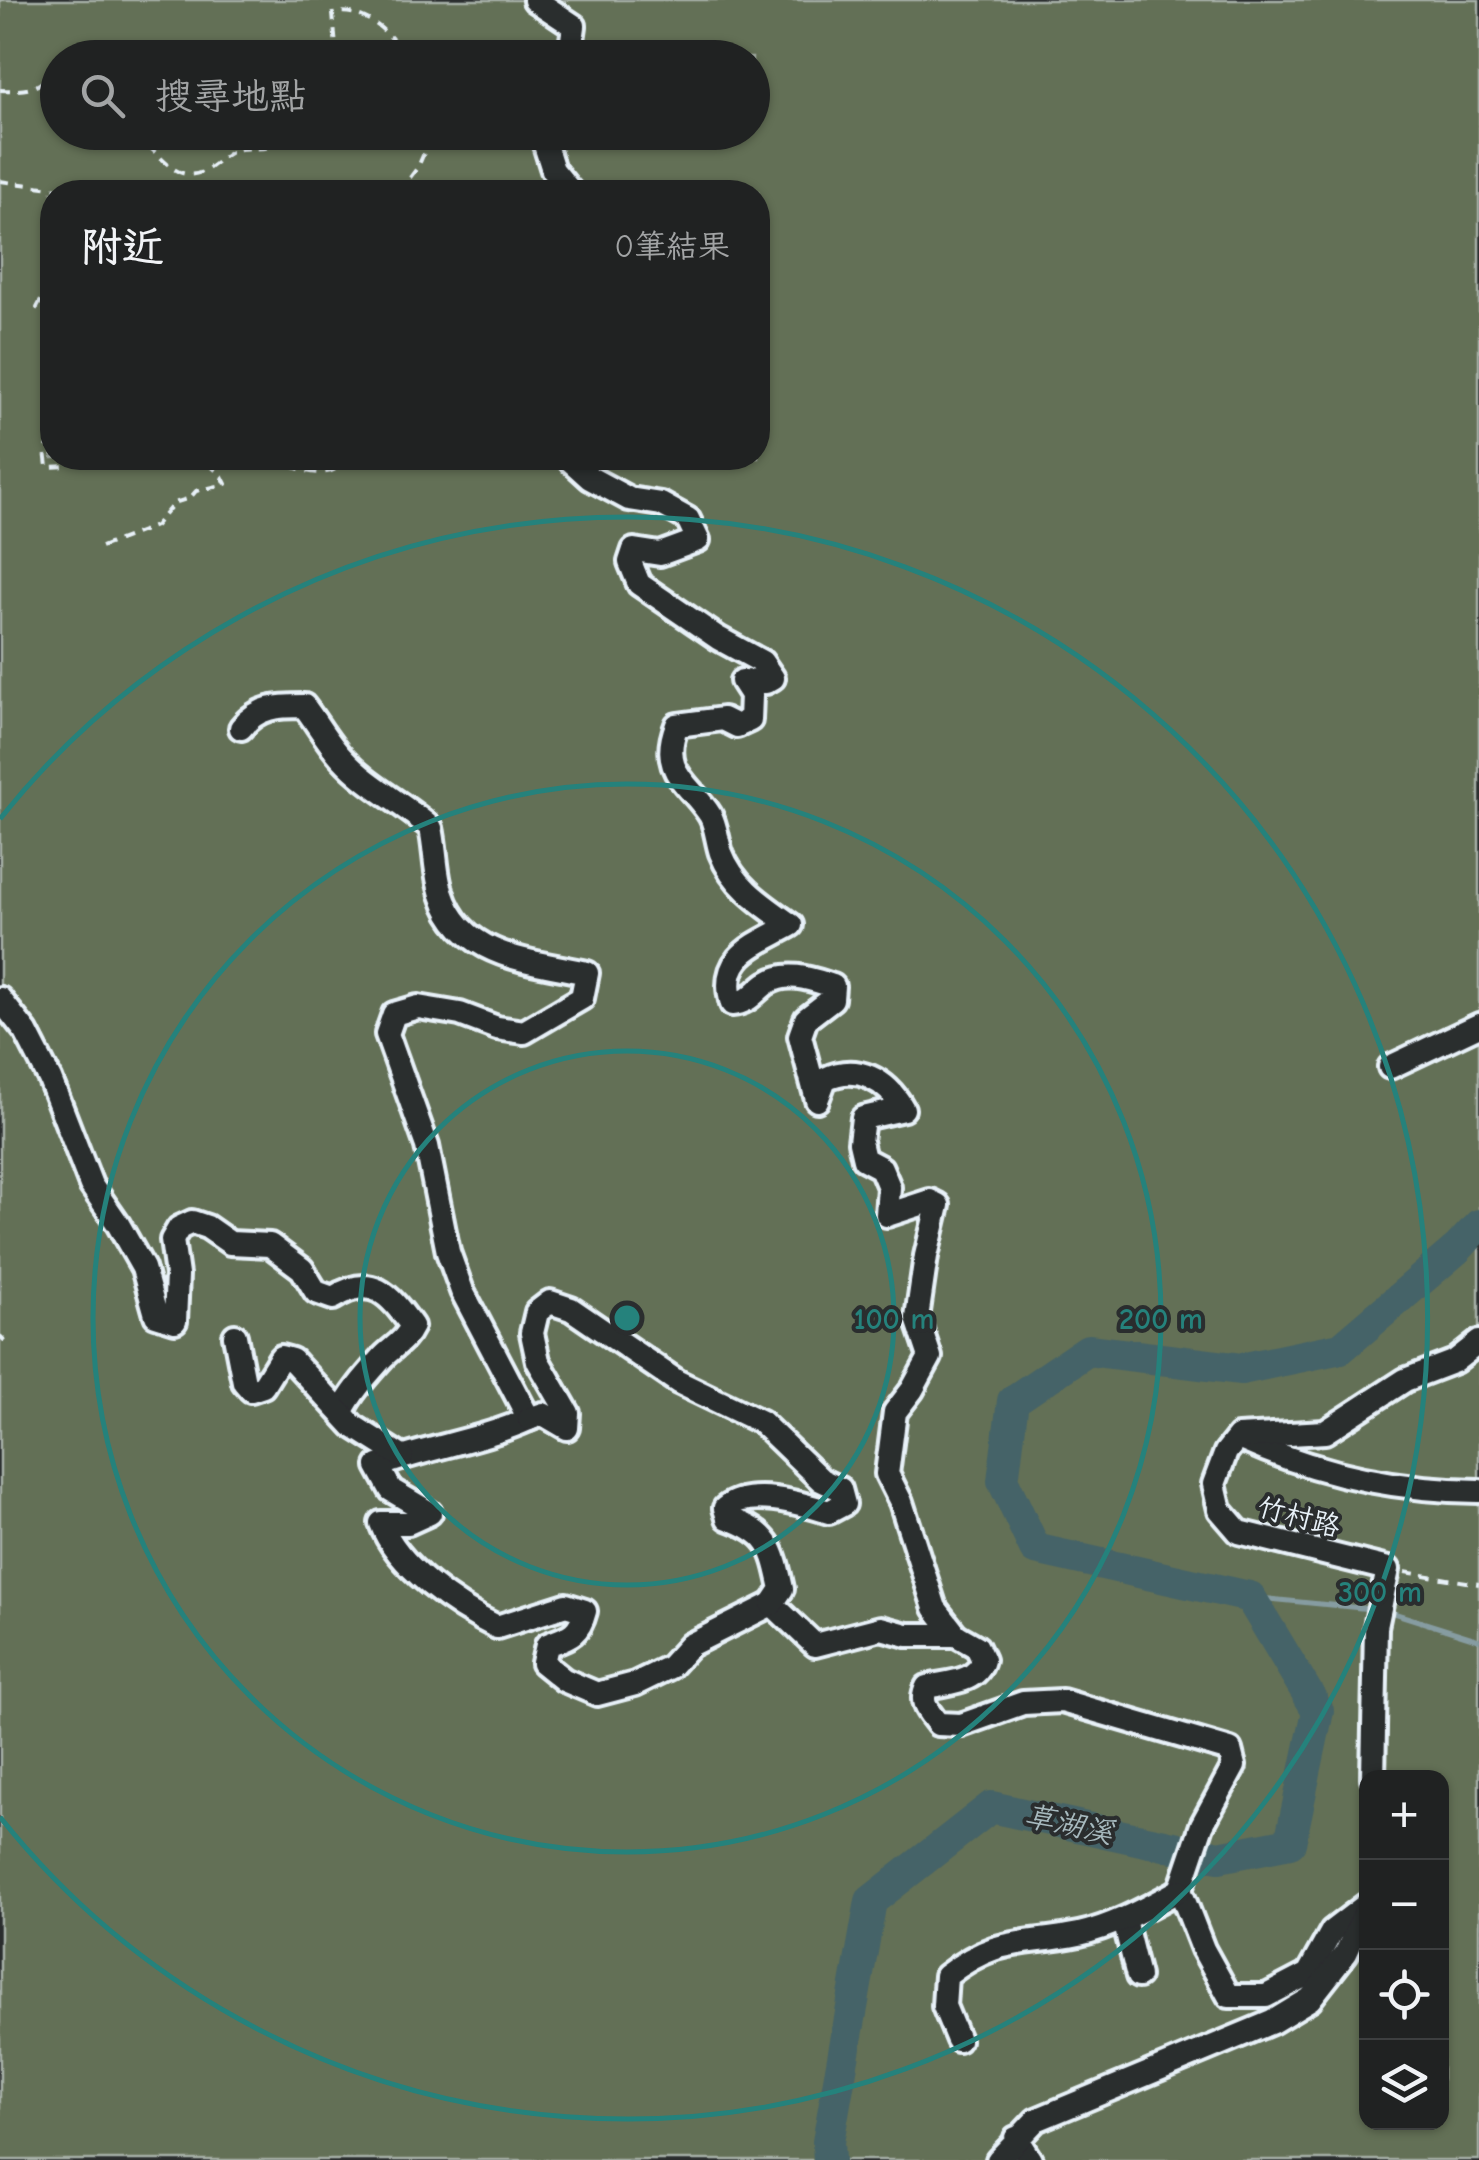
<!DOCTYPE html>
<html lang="zh-TW">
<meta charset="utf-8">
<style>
:root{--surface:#202222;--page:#282a2a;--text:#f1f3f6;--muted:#a2a4a5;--line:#3d3f40}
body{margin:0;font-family:"Comic Neue","LXGW WenKai TC",sans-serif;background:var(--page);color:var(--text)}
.controls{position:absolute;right:30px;bottom:30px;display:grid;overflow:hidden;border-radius:20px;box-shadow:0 2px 8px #0004}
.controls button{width:90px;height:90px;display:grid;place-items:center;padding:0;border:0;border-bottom:2px solid var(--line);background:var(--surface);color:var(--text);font:50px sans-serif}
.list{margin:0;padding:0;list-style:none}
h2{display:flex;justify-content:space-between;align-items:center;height:130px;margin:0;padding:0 40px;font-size:42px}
h2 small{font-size:32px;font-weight:400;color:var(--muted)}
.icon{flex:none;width:55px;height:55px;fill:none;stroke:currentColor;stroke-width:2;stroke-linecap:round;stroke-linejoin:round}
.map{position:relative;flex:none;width:1479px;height:2160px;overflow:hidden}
.search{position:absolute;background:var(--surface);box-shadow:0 2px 8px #0004;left:40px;top:40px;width:730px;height:110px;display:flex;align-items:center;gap:25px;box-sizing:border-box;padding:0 35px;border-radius:55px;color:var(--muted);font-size:38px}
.panel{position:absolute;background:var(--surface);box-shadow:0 2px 8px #0004;left:40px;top:180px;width:730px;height:290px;border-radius:40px}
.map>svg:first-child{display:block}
.green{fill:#636f56;stroke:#a6b0a7;stroke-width:2.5;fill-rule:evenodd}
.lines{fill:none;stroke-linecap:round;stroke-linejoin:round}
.stream{stroke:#869ca1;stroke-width:5}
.river{stroke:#456467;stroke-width:32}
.minor-casing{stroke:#e8f1f8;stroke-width:30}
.path{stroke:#e8f1f8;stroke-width:4;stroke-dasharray:10 8;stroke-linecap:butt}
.minor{stroke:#2a2d2e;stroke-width:22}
.ring{fill:none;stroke:#25827c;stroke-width:5}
.labels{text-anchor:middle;stroke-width:8;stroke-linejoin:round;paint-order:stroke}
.street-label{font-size:28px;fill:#e8f1f8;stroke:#2a2d2e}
.water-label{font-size:30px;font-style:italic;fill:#a7b9be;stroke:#2a2d2e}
.centre{fill:#25827c;stroke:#2a2d2e;stroke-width:5}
.ring-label{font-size:30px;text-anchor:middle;font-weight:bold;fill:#25827c;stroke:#2a2d2e;stroke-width:8;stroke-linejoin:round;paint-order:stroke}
</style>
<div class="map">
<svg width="1479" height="2160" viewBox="0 0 1479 2160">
<rect width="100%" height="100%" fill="#2a2d2e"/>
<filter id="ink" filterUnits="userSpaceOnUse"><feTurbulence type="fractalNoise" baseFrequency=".01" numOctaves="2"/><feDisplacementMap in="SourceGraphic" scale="20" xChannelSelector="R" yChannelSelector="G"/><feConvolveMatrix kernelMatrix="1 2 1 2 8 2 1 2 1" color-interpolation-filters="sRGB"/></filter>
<g filter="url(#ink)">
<path class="green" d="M 0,0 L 1479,0 L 1479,2160 L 0,2160 ZM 58,58 L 752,58 L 752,132 L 58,132 ZM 52,192 L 758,192 L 758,458 L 52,458 ZM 1366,1778 L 1442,1778 L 1442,2122 L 1366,2122 Z"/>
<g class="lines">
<g class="stream">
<polyline points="1250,1597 1371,1609"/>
<polyline points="1387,1611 1479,1640"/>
</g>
<polyline class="river" points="829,2160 828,2142 871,1901 991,1807 1219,1857 1290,1843 1318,1711 1250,1597 1035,1549 1003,1481 1013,1401 1088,1350 1241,1369 1341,1348 1458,1248 1479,1225"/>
<defs>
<g id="minor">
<polyline points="535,0 574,26 570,55 566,58"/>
<polyline points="541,132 553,170 571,192"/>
<path d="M 568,458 L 590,478 L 629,499 L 661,504 L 688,519 L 698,540 L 660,554 L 634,550 L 630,562 L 639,584 L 718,638 L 762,662 L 773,678 L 766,682 L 742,681 L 751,695 L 750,720 L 737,726 L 723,719 L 677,725 C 658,773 690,783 710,815 C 716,825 717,841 721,853 C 734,887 763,905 791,925 C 756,945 718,955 732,1004 C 749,1003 754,992 767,983 C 788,970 811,979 833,986 L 832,999 L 806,1019 L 800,1036 L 817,1100 L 825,1079 C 857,1063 887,1080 903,1109 L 863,1118 L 860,1142 L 864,1159 L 881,1168 L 889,1187 L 887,1215 L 930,1201 L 938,1205 L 926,1256 L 917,1318 L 930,1357 L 912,1390 L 895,1412 L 887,1474 L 901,1502 L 935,1608 L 956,1635"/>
<path d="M 241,728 C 258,706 278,706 304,706 C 317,723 328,743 342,758 C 368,787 403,803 431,828 C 435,846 435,865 439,883 C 454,957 526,960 587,973 L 582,998 L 524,1032 L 497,1028 L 460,1014 L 418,1007 L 394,1014 L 387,1034 L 427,1146 L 448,1252 L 462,1291 L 529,1419 C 480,1441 427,1447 378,1466 L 391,1490 L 430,1513 L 408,1523 L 381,1523 C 397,1567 456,1607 497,1627 L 566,1605 L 585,1611 C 579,1635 569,1637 547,1645 L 543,1663 L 564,1680 L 597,1694 L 635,1684 L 670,1667 L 690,1645 L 772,1604 L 815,1645 L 881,1628 L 907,1635 L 956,1635 L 977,1647 L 983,1660 C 977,1683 948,1682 927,1687 C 919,1703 928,1711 938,1724 L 961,1725 L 1023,1703 L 1062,1701 L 1230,1750 L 1234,1766 L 1202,1825 L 1180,1890 L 1203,1949 L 1229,1996 L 1266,1996 L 1308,1974 L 1332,1931 L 1366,1905"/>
<path d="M 0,999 L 26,1032 L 50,1079 L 91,1185 L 118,1224 L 143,1268 L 156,1315 L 175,1321 L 177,1275 L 172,1240 L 179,1228 L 192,1222 L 207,1227 L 230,1243 L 270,1245 L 302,1269 L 316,1292 L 333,1298 C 372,1273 389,1294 412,1326 C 405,1341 394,1346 383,1357 C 368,1374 352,1391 342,1411"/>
<polyline points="1390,1067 1479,1025"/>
<polyline points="235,1336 244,1382 251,1390 263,1386 281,1357 292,1360 353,1426 402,1457"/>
<path d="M 529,1419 L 543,1414 L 567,1428 L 568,1413 L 538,1361 L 532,1333 L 537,1312 L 550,1302 L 571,1309 L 678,1382 L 761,1422 L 821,1480 L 840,1489 L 844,1504 L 829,1512 C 801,1503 750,1488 725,1508 L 728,1518 C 770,1533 773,1547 782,1589 L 772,1604"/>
<path d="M 1245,1441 C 1319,1474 1398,1490 1479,1491"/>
<polyline points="1373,1778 1376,1627 1388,1569 1239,1532 1220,1510 1214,1484 1226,1452 1238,1437 1325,1432 1405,1380 1455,1361 1479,1342"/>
<polyline points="1124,1920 1138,1976"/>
<path d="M 958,2040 L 944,2006 L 946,1976 C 997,1936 1021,1946 1079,1934 C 1115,1926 1148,1907 1180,1890"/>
<polyline points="1016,2138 1030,2160"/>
<polyline points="998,2160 1036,2120 1272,2022 1310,1999 1346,1953 1366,1910"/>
</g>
</defs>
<use href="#minor" class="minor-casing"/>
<g class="path">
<path d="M 337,58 L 333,14 C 359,5 395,34 404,58"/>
<path d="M 0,90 C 30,91 36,90 58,68"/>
<path d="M 96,132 C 111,136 129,135 142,142 C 157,150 168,171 186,174 C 210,178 221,151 241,149 C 261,147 276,153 288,132"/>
<polyline points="0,181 80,192"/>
<polyline points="399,192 418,167 433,132"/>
<polyline points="52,288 47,289 37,308 52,315"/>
<polyline points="52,439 45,450 47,467 66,466 76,458"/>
<path d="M 274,458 C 297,470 331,484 347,458"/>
<polyline points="101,547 155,526 174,503 190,498 196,491 226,484 222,476 202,458"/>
<polyline points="0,1336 5,1341"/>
<polyline points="1405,1572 1479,1584"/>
</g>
<use href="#minor" class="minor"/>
</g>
</g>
<g class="ring">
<circle cx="627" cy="1318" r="267"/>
<circle cx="627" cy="1318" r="534"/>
<path d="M0 819A801 801 0 1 1 0 1817"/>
</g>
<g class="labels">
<g class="street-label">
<text transform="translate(1299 1516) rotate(15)" y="10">竹村路</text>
</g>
<g class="water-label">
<text transform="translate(1069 1824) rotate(12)" y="10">草湖溪</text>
</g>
</g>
<circle cx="627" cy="1318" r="15" class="centre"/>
<g class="ring-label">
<text x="894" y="1329">100 m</text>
<text x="1161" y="1329">200 m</text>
<text x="1380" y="1602">300 m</text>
</g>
</svg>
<div class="controls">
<button>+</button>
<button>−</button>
<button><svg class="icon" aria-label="locate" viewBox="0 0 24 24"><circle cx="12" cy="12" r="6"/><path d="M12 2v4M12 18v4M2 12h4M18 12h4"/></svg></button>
<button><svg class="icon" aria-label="layers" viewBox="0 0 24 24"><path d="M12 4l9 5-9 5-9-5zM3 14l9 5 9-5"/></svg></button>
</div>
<div class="search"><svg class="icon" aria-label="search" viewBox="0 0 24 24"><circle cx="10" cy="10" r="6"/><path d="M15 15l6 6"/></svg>搜尋地點</div>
<section class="panel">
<h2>附近<small>0筆結果</small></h2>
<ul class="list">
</ul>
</section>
</div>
